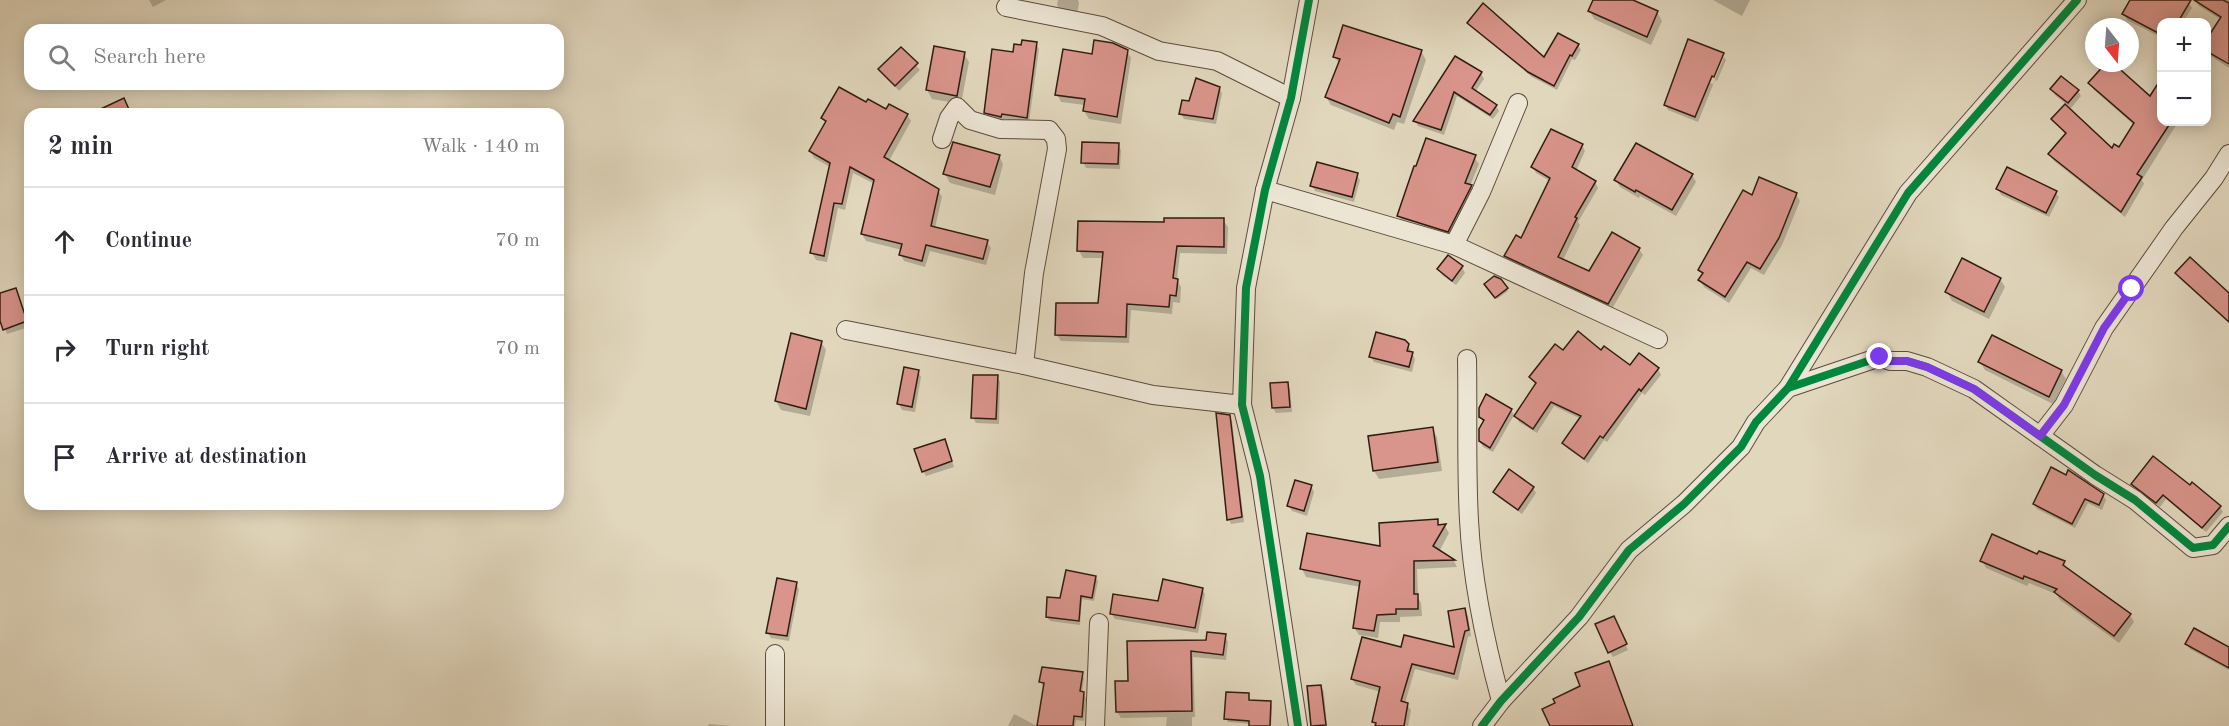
<!DOCTYPE html>
<meta charset="utf-8">
<style>
:root{--surface:#fff;--page:#f2f2f3;--text:#2b2b33;--muted:#7c7c81;--line:#e1e1e2}
body{margin:0;font-family:"Old Standard TT",serif;background:var(--page);color:var(--text)}
.controls{position:absolute;right:18px;top:18px;display:grid;overflow:hidden;border-radius:12px;box-shadow:0 3px 15px #0003}
.controls button{width:54px;height:54px;display:grid;place-items:center;padding:0;border:0;border-bottom:2px solid var(--line);background:var(--surface);color:var(--text);font:30px sans-serif}
.compass{position:absolute;left:2085px;top:18px;width:54px;height:54px;border-radius:50%;background:var(--surface);box-shadow:0 3px 15px #0003;rotate:163deg}
.stop{position:absolute;width:18px;height:18px;margin:-14px;border:4px solid #7c3aed;border-radius:50%;background:#fff}
.stop.end{background:#7c3aed;border-color:#fff;box-shadow:0 2px 6px #0008}
.list{margin:0;padding:0;list-style:none}
h2{display:flex;justify-content:space-between;align-items:center;height:78px;margin:0;padding:0 24px;font-size:26px}
h2 small{font-size:20px;font-weight:400;color:var(--muted)}
.list li{display:grid;grid-template-columns:39px 1fr auto;gap:18px;align-items:center;box-sizing:border-box;height:108px;padding:0 24px;border-top:2px solid var(--line)}
.list b{display:block;font-size:22px;white-space:nowrap}
.list em{font-size:20px;font-style:normal;color:var(--muted)}
.icon{flex:none;width:33px;height:33px;fill:none;stroke:currentColor;stroke-width:2;stroke-linecap:round;stroke-linejoin:round}
.map{position:relative;flex:none;width:2229px;height:726px;overflow:hidden}
.search{position:absolute;background:var(--surface);box-shadow:0 3px 15px #0003;left:24px;top:24px;width:540px;height:66px;display:flex;align-items:center;gap:15px;box-sizing:border-box;padding:0 21px;border-radius:18px;color:var(--muted);font-size:22px}
.panel{position:absolute;background:var(--surface);box-shadow:0 3px 15px #0003;left:24px;top:108px;width:540px;height:402px;border-radius:18px}
.map>svg:first-child{display:block}
.shadow{fill:#0003}
.building{fill:#d9948b;stroke:#311c11;stroke-width:1.5}
.lines{fill:none;stroke-linecap:round;stroke-linejoin:round}
.street-casing{stroke:#5d4b3c;stroke-width:20}
.street{stroke:#ece5d4;stroke-width:18}
.cycleway-casing{stroke:#ece5d4;stroke-width:11}
.cycleway{stroke:#00873e;stroke-width:8}
.route{stroke:#7c3aed;stroke-width:8}
</style>
<div class="map">
<svg width="2229" height="726" viewBox="0 0 2229 726">
<rect width="100%" height="100%" fill="#e1d7bd"/>
<filter id="stains"><feTurbulence type="fractalNoise" baseFrequency=".00333" numOctaves="4"/><feColorMatrix values="0 0 0 0 .2 0 0 0 0 .09 0 0 0 0 .02 0 0 0 .5 -.17"/></filter>
<radialGradient id="worn" r=".72"><stop offset=".6" stop-color="#630" stop-opacity="0"/><stop offset="1" stop-color="#630" stop-opacity=".3"/></radialGradient>
<g class="shadow">
<polygon points="149,0 166,0 153,7"/>
<polygon points="1058,0 1078,0 1079,3 1077,14 1060,10 1057,5"/>
<polygon points="1595,0 1629,0 1657,12 1662,21 1651,45 1594,19 1590,11"/>
<polygon points="1713,0 1750,0 1742,16"/>
<polygon points="2132,0 2183,0 2189,3 2192,8 2183,22 2162,22 2162,38 2127,20 2124,14"/>
<polygon points="2195,0 2229,0 2229,68 2206,53 2206,43 2220,19 2199,6"/>
<polygon points="1469,23 1545,59 1578,45 1581,50 1575,60 1572,59 1557,90 1532,77 1472,28"/>
<polygon points="1036,44 1039,49 1029,123 1004,119 1004,122 989,118 986,112 1014,53"/>
<polygon points="901,49 920,70 899,91 880,70"/>
<polygon points="1127,51 1131,58 1121,124 1089,119 1084,111 1085,105 1061,102 1057,94 1093,56"/>
<polygon points="1421,51 1426,60 1404,124 1397,122 1394,130 1331,105 1326,97 1340,65 1335,57"/>
<polygon points="964,54 969,62 961,104 932,99 927,90"/>
<polygon points="1723,55 1710,83 1713,84 1724,57 1726,60 1717,81 1715,80 1698,122 1668,110 1665,104"/>
<polygon points="1455,58 1481,73 1484,79 1475,92 1496,106 1499,111 1493,119 1457,96 1444,135 1418,126 1415,121"/>
<polygon points="2108,63 2110,63 2162,122 2178,122 2142,180 2144,184 2125,217 2054,161 2050,155 2066,135 2052,119 2112,151 2120,149 2134,125 2094,90 2090,83"/>
<polygon points="1219,88 1222,93 1216,124 1184,119 1181,114"/>
<polygon points="2052,90 2078,91 2081,96 2071,108 2055,95"/>
<polygon points="867,104 887,111 907,115 911,121 889,161 938,190 942,197 935,228 987,242 991,248 986,265 930,251 925,267 904,261 901,255 902,250 866,241 862,234 875,184 853,173 845,210 838,208 827,262 816,260 812,253 830,167 814,158 810,151 826,124 823,118"/>
<polygon points="1118,145 1121,150 1120,169 1086,168 1083,162"/>
<polygon points="1582,145 1585,151 1576,171 1595,182 1598,188 1578,222 1580,225 1563,260 1590,273 1639,249 1643,255 1612,309 1509,262 1506,256 1521,240 1550,181 1536,173 1533,167"/>
<polygon points="999,156 1003,164 995,195 950,183 945,174"/>
<polygon points="1474,157 1479,164 1470,186 1475,193 1452,238 1403,223 1399,216"/>
<polygon points="1357,175 1360,180 1354,202 1315,191 1312,185"/>
<polygon points="1692,175 1696,182 1676,216 1640,196 1639,198 1620,187 1616,180"/>
<polygon points="1998,189 2055,192 2059,197 2049,217 2001,195"/>
<polygon points="1796,194 1800,201 1782,245 1764,275 1751,268 1729,303 1704,287 1700,280 1703,275 1700,270 1752,197"/>
<polygon points="1223,220 1228,227 1227,254 1180,253 1177,280 1181,287 1180,303 1173,302 1172,314 1131,310 1129,343 1061,341 1056,334 1100,305 1104,258 1083,258 1079,251 1166,224"/>
<polygon points="1448,257 1462,267 1465,273 1456,285 1442,275 1438,269"/>
<polygon points="2177,273 2229,295 2229,323 2179,278"/>
<polygon points="2000,279 2005,287 1989,319 1952,301 1947,292"/>
<polygon points="1500,280 1508,291 1497,299 1486,284"/>
<polygon points="16,290 29,327 7,334 0,316 0,295"/>
<polygon points="821,342 826,350 810,416 781,410 776,401"/>
<polygon points="1408,345 1415,359 1412,372 1374,362 1371,357"/>
<polygon points="1563,352 1602,352 1631,367 1658,369 1661,375 1645,395 1642,393 1607,442 1604,440 1588,463 1567,448 1564,443 1581,419 1554,406 1537,433 1519,422 1516,416 1536,385 1530,377"/>
<polygon points="1980,362 2061,371 2066,379 2053,404 1985,370"/>
<polygon points="918,371 921,377 915,412 902,410 899,404"/>
<polygon points="997,377 1000,382 999,424 976,423 973,418"/>
<polygon points="1287,384 1290,389 1292,412 1276,413 1273,408"/>
<polygon points="1511,410 1514,415 1493,452 1483,447 1480,441 1484,423 1480,417"/>
<polygon points="1229,416 1232,421 1244,522 1231,524 1229,519"/>
<polygon points="1432,429 1437,437 1442,471 1379,479 1374,471"/>
<polygon points="947,446 954,467 926,476 923,471"/>
<polygon points="1510,471 1533,488 1536,493 1522,514 1498,497 1495,492"/>
<polygon points="2133,484 2220,507 2223,512 2206,532 2166,499 2160,507 2136,489"/>
<polygon points="1311,486 1314,492 1307,516 1292,511 1289,506"/>
<polygon points="2103,495 2106,500 2102,510 2088,503 2075,528 2037,509 2034,504"/>
<polygon points="1437,521 1440,526 1445,526 1449,533 1439,552 1454,561 1457,567 1417,569 1418,597 1421,603 1422,616 1400,617 1400,622 1380,622 1378,638 1359,635 1354,627 1361,587 1306,577 1302,569 1382,548"/>
<polygon points="2038,556 2064,563 2068,570 2130,615 2134,622 2119,643 2060,600 2056,594 2029,583 2027,586 1986,568 1982,560"/>
<polygon points="1095,577 1098,581 1094,601 1082,599 1080,625 1050,621 1047,617 1062,599"/>
<polygon points="796,584 799,589 789,641 771,638 768,633"/>
<polygon points="1202,589 1205,594 1198,633 1115,619 1111,613 1159,603"/>
<polygon points="1464,610 1468,616 1471,636 1468,637 1458,680 1415,669 1405,703 1411,710 1408,726 1376,726 1374,722 1381,692 1356,685 1352,679 1402,649 1456,649"/>
<polygon points="1616,623 1628,650 1613,657 1610,652"/>
<polygon points="1225,636 1228,642 1226,660 1193,657 1195,717 1192,717 1192,726 1166,726 1167,717 1121,718 1117,712 1130,682 1208,641"/>
<polygon points="2187,644 2229,649 2229,670 2190,649"/>
<polygon points="1082,674 1084,678 1082,693 1086,698 1084,721 1076,720 1075,726 1039,726 1043,687 1041,682"/>
<polygon points="1321,686 1324,692 1327,726 1313,726 1309,688"/>
<polygon points="1248,695 1251,701 1270,702 1272,706 1271,726 1251,726 1251,724 1228,722 1226,718"/>
<polygon points="1014,714 1037,726 1008,726"/>
<polygon points="709,724 732,726 708,726"/>
</g>
<g class="building">
<polygon points="1593,0 1633,0 1658,11 1647,37 1588,11"/>
<polygon points="2130,0 2191,0 2178,22 2162,22 2162,35 2122,14"/>
<polygon points="2194,0 2223,0 2229,3 2229,64 2206,51 2206,40 2221,17"/>
<polygon points="1483,3 1544,57 1558,33 1579,44 1572,56 1570,55 1554,86 1528,72 1467,23"/>
<polygon points="1343,25 1422,50 1400,117 1393,114 1389,123 1325,97 1340,59 1333,57"/>
<polygon points="1688,39 1724,53 1714,77 1712,76 1695,117 1664,105"/>
<polygon points="1022,40 1037,42 1027,118 1002,114 1001,117 997,116 984,113 992,49 1013,52 1014,44 1021,45"/>
<polygon points="1094,40 1113,43 1128,50 1117,117 1083,111 1085,99 1055,95 1063,49 1092,54"/>
<polygon points="934,46 965,52 957,96 926,90"/>
<polygon points="901,47 918,63 895,86 878,69"/>
<polygon points="1455,56 1482,72 1472,88 1497,105 1490,115 1454,92 1441,130 1413,121"/>
<polygon points="2106,63 2113,63 2150,96 2162,77 2162,122 2171,122 2137,174 2142,177 2121,212 2048,154 2066,133 2051,119 2065,104 2112,148 2114,144 2119,147 2134,123 2088,83"/>
<polygon points="2061,76 2079,90 2068,103 2050,89"/>
<polygon points="1196,78 1220,87 1213,119 1179,114 1182,100 1189,101"/>
<polygon points="839,87 866,102 868,99 886,109 889,104 908,114 884,157 939,189 931,226 988,240 983,259 926,245 922,261 899,255 902,244 861,234 874,180 850,167 842,204 834,203 824,256 810,253 830,163 809,151 826,121 821,118"/>
<polygon points="124,98 131,114 90,114"/>
<polygon points="1551,129 1583,144 1572,167 1596,181 1575,217 1577,218 1558,257 1589,271 1612,232 1640,248 1608,304 1504,256 1516,235 1521,238 1550,178 1531,167"/>
<polygon points="1426,138 1476,155 1465,183 1472,185 1448,232 1397,216 1414,166 1416,166"/>
<polygon points="953,142 1000,155 990,187 943,174"/>
<polygon points="1082,142 1119,143 1118,164 1081,163"/>
<polygon points="1636,143 1693,174 1672,210 1636,190 1635,192 1614,180"/>
<polygon points="1317,162 1358,173 1352,197 1310,186"/>
<polygon points="2007,167 2057,191 2046,213 1996,189"/>
<polygon points="1759,177 1797,193 1779,238 1760,269 1747,262 1725,297 1698,280 1703,273 1698,270 1743,190 1752,195"/>
<polygon points="1164,218 1224,218 1224,247 1177,246 1173,278 1178,279 1176,296 1170,295 1169,307 1127,304 1126,337 1055,335 1056,303 1098,303 1103,252 1077,251 1078,221 1164,222"/>
<polygon points="1448,255 1463,266 1452,281 1437,269"/>
<polygon points="2190,257 2229,293 2229,322 2175,273"/>
<polygon points="1962,258 2001,278 1984,312 1945,292"/>
<polygon points="1494,276 1501,279 1508,288 1495,298 1484,284"/>
<polygon points="16,288 27,321 3,330 0,321 0,293"/>
<polygon points="1578,331 1601,350 1604,346 1630,365 1639,353 1659,368 1641,391 1639,389 1603,438 1600,436 1584,459 1562,443 1581,416 1551,402 1533,429 1514,416 1536,383 1529,377 1555,344 1563,350"/>
<polygon points="1376,332 1405,340 1409,344 1407,351 1413,352 1409,367 1369,357"/>
<polygon points="791,333 822,341 806,409 775,401"/>
<polygon points="1992,335 2062,370 2049,397 1978,362"/>
<polygon points="904,367 919,370 912,407 897,404"/>
<polygon points="973,375 998,375 996,419 971,418"/>
<polygon points="1288,382 1290,407 1272,408 1270,383"/>
<polygon points="1486,394 1512,409 1490,448 1479,441 1479,429 1484,420 1479,417 1479,408"/>
<polygon points="1216,413 1230,415 1242,517 1227,520"/>
<polygon points="1433,427 1438,462 1373,471 1368,436"/>
<polygon points="945,439 952,461 922,472 914,449"/>
<polygon points="2153,456 2190,485 2192,482 2221,506 2202,528 2163,495 2156,503 2131,484"/>
<polygon points="2051,467 2066,475 2068,470 2104,494 2099,505 2085,499 2072,524 2033,504"/>
<polygon points="1509,469 1534,487 1518,510 1493,492"/>
<polygon points="1295,480 1312,485 1304,511 1287,506"/>
<polygon points="1438,519 1438,525 1446,524 1433,546 1455,560 1414,561 1414,594 1418,594 1418,609 1396,609 1396,614 1377,615 1374,631 1353,628 1360,581 1300,569 1307,533 1380,546 1379,523"/>
<polygon points="1992,534 2037,554 2039,551 2065,561 2063,565 2131,614 2114,636 2054,592 2057,589 2024,576 2023,579 1980,561"/>
<polygon points="1066,570 1096,576 1092,598 1081,596 1079,621 1046,617 1047,597 1060,598"/>
<polygon points="777,578 797,582 787,636 766,633"/>
<polygon points="1163,579 1203,588 1195,628 1110,614 1113,594 1158,601"/>
<polygon points="1465,608 1469,630 1465,631 1454,674 1412,664 1401,701 1408,703 1404,726 1375,726 1376,723 1372,722 1380,687 1351,679 1362,637 1401,647 1404,635 1454,647 1448,611"/>
<polygon points="1614,616 1627,644 1608,653 1595,624"/>
<polygon points="2194,628 2229,647 2229,668 2185,644"/>
<polygon points="1207,632 1226,634 1223,655 1191,651 1192,711 1116,712 1115,681 1128,681 1127,641 1206,640"/>
<polygon points="1609,661 1633,726 1550,726 1542,709 1555,703 1553,699 1580,686 1575,673"/>
<polygon points="1042,667 1083,672 1080,691 1084,692 1082,717 1074,716 1073,726 1037,726 1044,683 1039,682"/>
<polygon points="1321,685 1326,725 1311,726 1307,686"/>
<polygon points="1226,692 1249,693 1249,700 1271,701 1270,726 1249,726 1249,721 1224,719"/>
</g>
<g class="lines">
<defs>
<g id="street">
<polyline points="1006,7 1102,26 1159,51 1217,61 1291,98"/>
<polyline points="942,139 949,118 957,107 970,120 1000,129 1049,130 1056,139 1057,149 1034,273 1024,365"/>
<polyline points="1265,190 1454,245 1658,339"/>
<polyline points="1454,245 1481,192 1518,103"/>
<polyline points="846,330 1024,365 1153,395 1242,405"/>
<path d="M 1467,359 C 1468,412 1466,467 1469,520 C 1472,582 1485,642 1501,701"/>
<polyline points="1788,388 1908,193 2077,0"/>
<polyline points="2040,436 2064,405 2104,328 2174,228 2214,178 2229,154"/>
<polyline points="775,726 775,654"/>
<polyline points="1095,726 1099,623"/>
<polyline points="1298,726 1260,476 1242,405 1246,288 1265,190 1291,98 1309,0"/>
<polyline points="1482,726 1501,701 1579,617 1629,550 1684,504 1741,447 1756,422 1788,388 1880,357 1890,361 1907,361 1927,367 1974,389 2095,475 2135,500 2193,548 2213,545 2229,526"/>
</g>
</defs>
<use href="#street" class="street-casing"/>
<use href="#street" class="street"/>
<defs>
<g id="cycleway">
<polyline points="1788,388 1908,193 2077,0"/>
<polyline points="1298,726 1260,476 1242,405 1246,288 1265,190 1291,98 1309,0"/>
<polyline points="1482,726 1501,701 1579,617 1629,550 1684,504 1741,447 1756,422 1788,388 1880,357 1890,361 1907,361 1927,367 1974,389 2095,475 2135,500 2193,548 2213,545 2229,526"/>
</g>
</defs>
<use href="#cycleway" class="cycleway-casing"/>
<use href="#cycleway" class="cycleway"/>
</g>
<g class="lines">
<polyline class="route" points="1880,357 1890,361 1907,361 1927,367 1974,389 2040,436 2064,405 2104,328 2132,289"/>
</g>
<rect width="100%" height="100%" filter="url(#stains)"/>
<rect width="100%" height="100%" fill="url(#worn)"/>
</svg>
<div class="controls">
<button>+</button>
<button>−</button>
</div>
<svg class="compass" viewBox="-18 -18 36 36"><path d="M0-13l5 13h-10z" fill="#e53935"/><path d="M0 13l5-13h-10z" fill="#7c7c81"/></svg>
<div class="stop" style="left:2132px;top:289px"></div>
<div class="stop end" style="left:1880px;top:357px"></div>
<div class="search"><svg class="icon" aria-label="search" viewBox="0 0 24 24"><circle cx="10" cy="10" r="6"/><path d="M15 15l6 6"/></svg>Search here</div>
<section class="panel">
<h2>2 min<small>Walk · 140 m</small></h2>
<ul class="list">
<li><svg class="icon" aria-label="ahead" viewBox="0 0 24 24"><path d="M12 20V5M6 11l6-6 6 6"/></svg><div><b>Continue</b></div><em>70 m</em></li>
<li><svg class="icon" aria-label="right" viewBox="0 0 24 24"><path d="M7 20v-9h11M14 6l5 5-5 5"/></svg><div><b>Turn right</b></div><em>70 m</em></li>
<li><svg class="icon" aria-label="arrive" viewBox="0 0 24 24"><path d="M6 21V4h12l-3 4 3 4H6"/></svg><div><b>Arrive at destination</b></div></li>
</ul>
</section>
</div>
